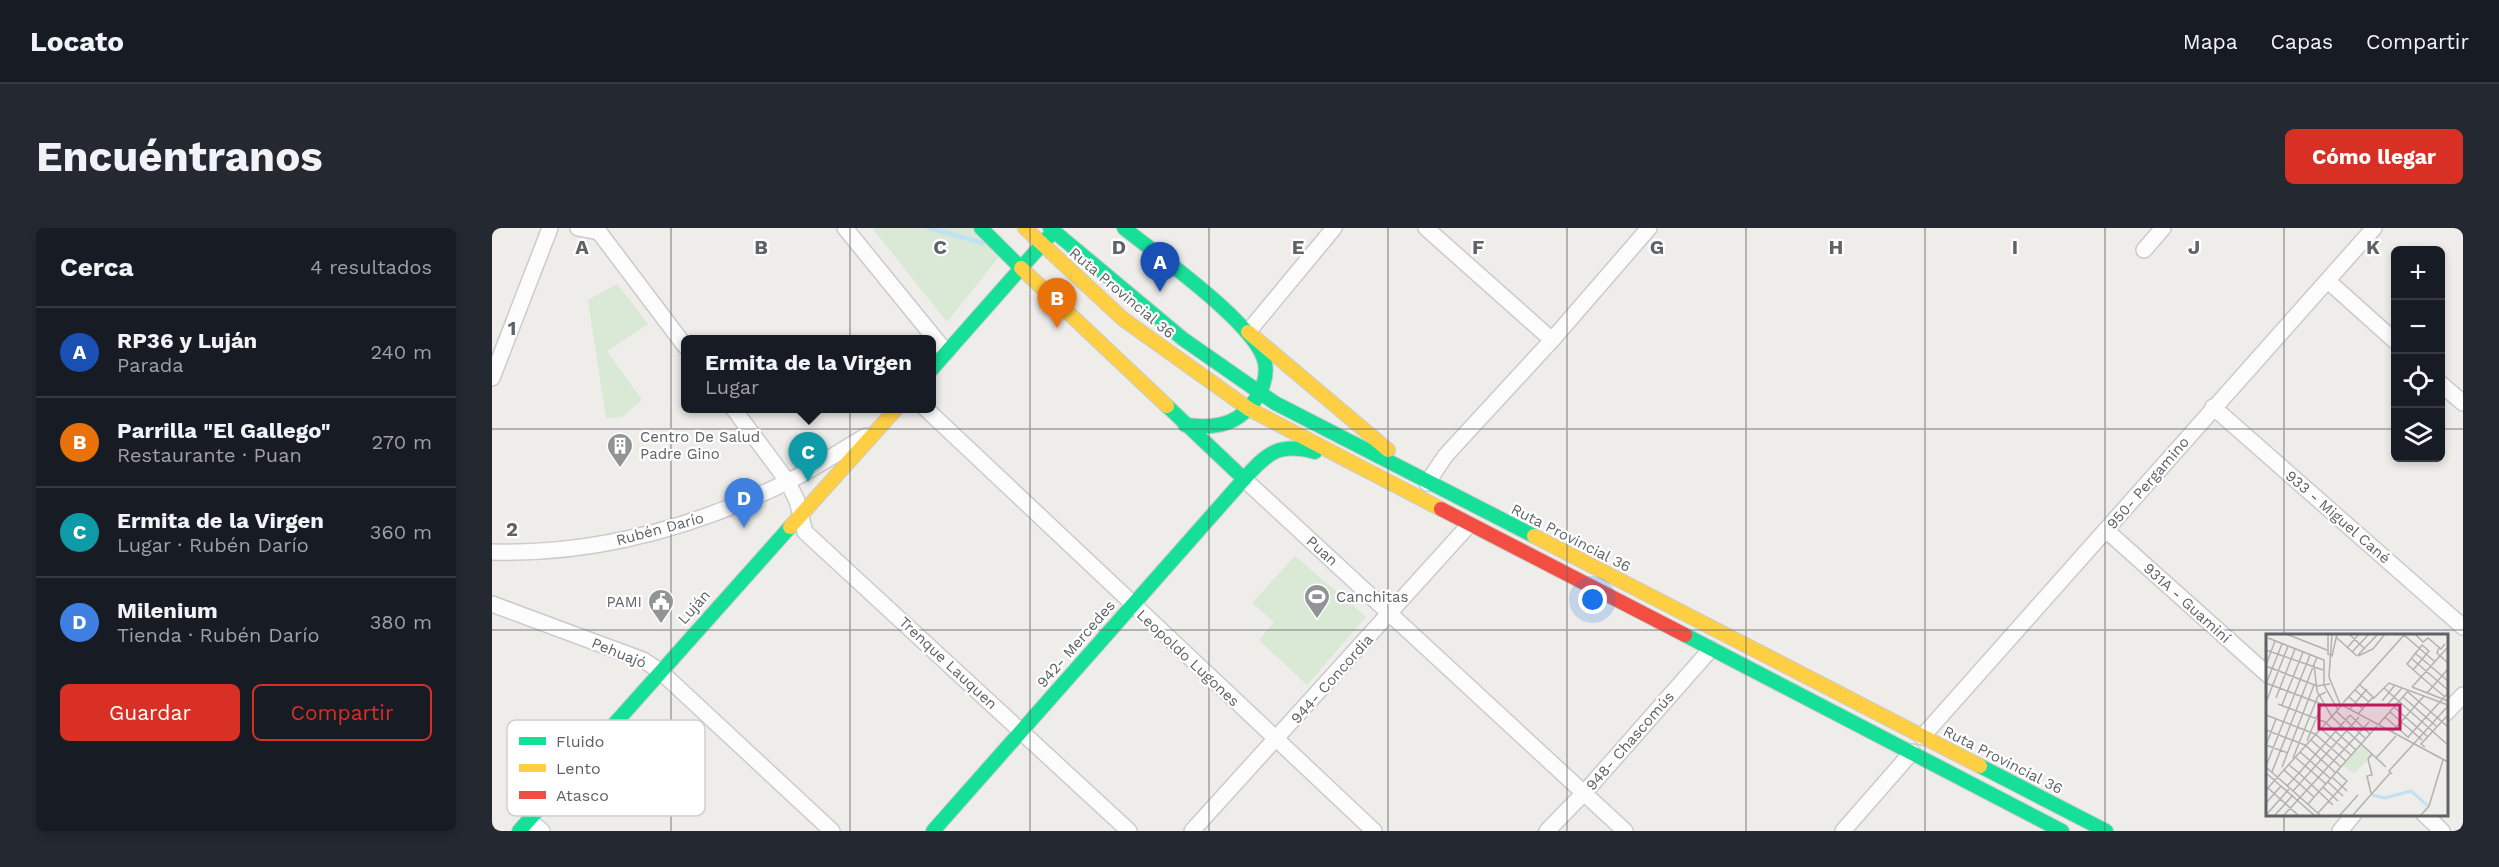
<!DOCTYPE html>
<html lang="es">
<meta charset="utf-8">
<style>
:root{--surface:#171b24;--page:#242831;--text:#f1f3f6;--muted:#9ea1a6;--line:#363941;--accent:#d93025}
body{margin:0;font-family:"Work Sans",sans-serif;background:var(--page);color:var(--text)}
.controls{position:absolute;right:18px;top:18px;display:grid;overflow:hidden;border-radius:9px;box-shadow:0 3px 9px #0003}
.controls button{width:54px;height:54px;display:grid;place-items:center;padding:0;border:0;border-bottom:2px solid var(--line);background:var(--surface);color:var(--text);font:30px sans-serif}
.you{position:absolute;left:1101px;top:372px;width:21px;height:21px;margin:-15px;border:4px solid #fff;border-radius:50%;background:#1a73e8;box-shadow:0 0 0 9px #1a73e833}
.badge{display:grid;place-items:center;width:39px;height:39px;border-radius:50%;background:var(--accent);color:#fff;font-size:20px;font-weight:700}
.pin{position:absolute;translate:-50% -50px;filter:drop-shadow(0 2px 3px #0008)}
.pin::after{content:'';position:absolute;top:32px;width:21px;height:18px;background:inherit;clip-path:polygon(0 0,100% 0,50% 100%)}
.popup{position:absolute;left:189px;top:107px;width:255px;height:78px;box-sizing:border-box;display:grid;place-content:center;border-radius:9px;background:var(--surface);filter:drop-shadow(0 2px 4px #0005);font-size:20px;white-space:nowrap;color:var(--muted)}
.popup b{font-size:22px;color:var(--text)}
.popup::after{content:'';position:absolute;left:50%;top:100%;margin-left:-12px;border:12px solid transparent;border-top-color:var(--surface)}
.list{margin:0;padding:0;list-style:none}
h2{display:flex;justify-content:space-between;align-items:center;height:78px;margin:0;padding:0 24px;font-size:26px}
h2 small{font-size:20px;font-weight:400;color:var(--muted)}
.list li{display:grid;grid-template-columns:39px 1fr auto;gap:18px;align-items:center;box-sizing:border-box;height:90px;padding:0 24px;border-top:2px solid var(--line)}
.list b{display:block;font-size:22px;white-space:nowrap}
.list p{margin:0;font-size:20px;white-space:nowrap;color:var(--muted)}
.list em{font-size:20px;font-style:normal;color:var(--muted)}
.actions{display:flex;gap:12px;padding:18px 24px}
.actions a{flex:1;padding:14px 0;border:2px solid var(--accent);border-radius:9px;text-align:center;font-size:21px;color:var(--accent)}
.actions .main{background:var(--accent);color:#fff}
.icon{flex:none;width:33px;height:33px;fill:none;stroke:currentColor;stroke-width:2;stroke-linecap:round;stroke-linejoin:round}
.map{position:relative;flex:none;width:1971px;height:603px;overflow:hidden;border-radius:9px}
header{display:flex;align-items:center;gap:36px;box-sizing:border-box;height:84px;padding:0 30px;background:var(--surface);border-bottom:2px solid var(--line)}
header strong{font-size:28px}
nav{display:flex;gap:33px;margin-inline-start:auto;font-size:21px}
.intro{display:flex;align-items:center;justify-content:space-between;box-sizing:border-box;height:144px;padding:0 36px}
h1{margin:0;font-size:42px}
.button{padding:15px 27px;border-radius:9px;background:var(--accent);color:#fff;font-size:21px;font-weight:700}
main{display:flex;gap:36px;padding:0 36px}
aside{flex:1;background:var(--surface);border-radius:9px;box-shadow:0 3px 9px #0003}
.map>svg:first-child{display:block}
.green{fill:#d9e9d6}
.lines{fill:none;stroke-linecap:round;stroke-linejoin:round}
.stream{stroke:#c2e0f4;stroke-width:4.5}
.street-casing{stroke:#cbcbcb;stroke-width:18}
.fast-casing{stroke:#cbcbcb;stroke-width:16}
.slow-casing{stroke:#cbcbcb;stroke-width:16}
.jam-casing{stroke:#cbcbcb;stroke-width:16}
.street{stroke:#fcfcfc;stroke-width:15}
.fast{stroke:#16e098;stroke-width:14}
.slow{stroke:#ffcf43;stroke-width:14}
.jam{stroke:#f24e42;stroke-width:14}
.grid{fill:none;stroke:#5f6266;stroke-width:1.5;stroke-opacity:0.55}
.labels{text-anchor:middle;stroke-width:4.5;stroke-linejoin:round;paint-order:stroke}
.street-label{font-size:15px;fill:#5f6266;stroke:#fff}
.poi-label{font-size:15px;fill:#5f6266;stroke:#fff;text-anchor:start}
.inset-river{fill:none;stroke:#c2e0f4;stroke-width:3}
.inset-road{fill:none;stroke:#b1b1b1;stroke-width:1.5}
.view{fill:#c2185b;fill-opacity:0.15;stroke:#c2185b;stroke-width:3}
.inset-edge{fill:none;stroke:#5f6266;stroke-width:3}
.key{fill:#fff;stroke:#cfd0d1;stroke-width:1.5}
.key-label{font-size:16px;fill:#5f6266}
.grid-label{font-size:20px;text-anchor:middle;font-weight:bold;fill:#5f6266;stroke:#fff;stroke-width:4.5;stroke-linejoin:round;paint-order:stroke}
</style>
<header>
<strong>Locato</strong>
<nav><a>Mapa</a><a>Capas</a><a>Compartir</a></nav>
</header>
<div class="intro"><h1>Encuéntranos</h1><a class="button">Cómo llegar</a></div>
<main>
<aside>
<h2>Cerca<small>4 resultados</small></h2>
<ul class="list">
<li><span class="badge" style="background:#1a4fb4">A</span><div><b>RP36 y Luján</b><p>Parada</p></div><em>240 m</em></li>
<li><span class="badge" style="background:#e8710a">B</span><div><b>Parrilla &quot;El Gallego&quot;</b><p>Restaurante · Puan</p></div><em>270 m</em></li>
<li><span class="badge" style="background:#0f9aa8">C</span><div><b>Ermita de la Virgen</b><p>Lugar · Rubén Darío</p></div><em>360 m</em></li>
<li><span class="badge" style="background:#3f7fe0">D</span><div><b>Milenium</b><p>Tienda · Rubén Darío</p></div><em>380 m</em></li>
</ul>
<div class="actions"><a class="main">Guardar</a><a>Compartir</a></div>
</aside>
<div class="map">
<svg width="1971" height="603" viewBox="0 0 1971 603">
<rect width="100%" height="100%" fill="#eeedea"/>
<g class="green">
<polygon points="380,0 496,0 513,21 455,94"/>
<polygon points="125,56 156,96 115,123 150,172 130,189 114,190 96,72"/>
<polygon points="803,328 874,389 815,457 767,412 782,394 760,375"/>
</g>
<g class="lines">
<polyline class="stream" points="437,0 491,15"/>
<defs>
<g id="street">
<polyline points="86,0 107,4"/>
<polyline points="104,0 193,118"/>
<polyline points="353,0 454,124"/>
<polyline points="934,0 1060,112"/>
<polyline points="1652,22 1671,0"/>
<polyline points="1836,53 1904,114"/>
<polyline points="756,104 842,0"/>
<polyline points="0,150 58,0"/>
<polyline points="1948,155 1971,175"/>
<polyline points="1721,179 1971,399"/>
<polyline points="241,180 296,254 305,273 313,304 637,603"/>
<polyline points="433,180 882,603"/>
<polyline points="752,251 1133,603"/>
<polyline points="935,255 954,227 1060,112 1157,0"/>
<polyline points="1615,303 1776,447"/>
<path d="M 0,324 C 103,327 203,299 295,254 C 322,241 348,223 374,208"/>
<polyline points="0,376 151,432 168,443 340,603"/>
<polyline points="1954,485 1971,467"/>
<polyline points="1430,509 1882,0"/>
<polyline points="1932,586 1950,603"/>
<polyline points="37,592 50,603"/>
<polyline points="700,603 977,297"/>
<polyline points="1055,603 1093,564 1219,421"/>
<polyline points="1351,603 1420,524"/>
<polyline points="1848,603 1862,586"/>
</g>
<g id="fast">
<polyline points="489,0 529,40"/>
<polyline points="558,0 691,111 783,175 1042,308"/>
<path d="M 632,0 C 664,26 766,97 773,135 C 776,150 769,166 759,177 C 742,199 719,200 693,197"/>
<polyline points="439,142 560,5"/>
<path d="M 752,251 C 775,225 787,214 823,224"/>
<polyline points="1193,407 1570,603"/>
<polyline points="1488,538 1614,603"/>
<polyline points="27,603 298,299"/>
<polyline points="441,603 752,251 675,178"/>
</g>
<g id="slow">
<polyline points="533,0 631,91 757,181 949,281"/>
<polyline points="529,40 675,178"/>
<polyline points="756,104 896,222"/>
<polyline points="298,299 405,180"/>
<polyline points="1042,308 1488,538"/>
</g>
<polyline id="jam" points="949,281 1193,407"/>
</defs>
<use href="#street" class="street-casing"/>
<use href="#fast" class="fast-casing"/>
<use href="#slow" class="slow-casing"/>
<use href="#jam" class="jam-casing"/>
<use href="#street" class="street"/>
<use href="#fast" class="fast"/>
<use href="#slow" class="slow"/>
<use href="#jam" class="jam"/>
</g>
<path class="grid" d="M 179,0 L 179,603M 358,0 L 358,603M 538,0 L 538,603M 717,0 L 717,603M 896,0 L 896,603M 1075,0 L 1075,603M 1254,0 L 1254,603M 1433,0 L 1433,603M 1613,0 L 1613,603M 1792,0 L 1792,408M 0,201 L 1904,201M 1948,201 L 1971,201M 0,402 L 1971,402M 1792,586 L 1792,603"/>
<defs>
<symbol id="building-pin" viewBox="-11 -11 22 30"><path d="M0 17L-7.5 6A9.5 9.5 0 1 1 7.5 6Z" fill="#919394" stroke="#fff"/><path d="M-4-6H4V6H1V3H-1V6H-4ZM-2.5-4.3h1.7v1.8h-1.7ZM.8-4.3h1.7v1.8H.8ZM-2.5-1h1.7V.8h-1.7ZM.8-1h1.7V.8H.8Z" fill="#fff"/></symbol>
<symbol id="stadium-pin" viewBox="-11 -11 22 30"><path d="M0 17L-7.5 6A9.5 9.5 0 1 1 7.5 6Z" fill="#919394" stroke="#fff"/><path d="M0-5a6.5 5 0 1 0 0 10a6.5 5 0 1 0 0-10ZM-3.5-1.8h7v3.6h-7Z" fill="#fff"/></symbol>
<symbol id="civic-pin" viewBox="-11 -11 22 30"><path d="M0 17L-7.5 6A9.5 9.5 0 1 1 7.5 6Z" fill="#919394" stroke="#fff"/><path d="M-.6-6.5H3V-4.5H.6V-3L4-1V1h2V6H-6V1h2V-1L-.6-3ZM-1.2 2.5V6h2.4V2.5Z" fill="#fff"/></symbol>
</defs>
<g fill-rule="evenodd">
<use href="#building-pin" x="113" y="203" width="30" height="40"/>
<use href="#stadium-pin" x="810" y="354" width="30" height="40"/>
<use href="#civic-pin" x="154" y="359" width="30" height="40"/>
</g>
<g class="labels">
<g class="street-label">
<text transform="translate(630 65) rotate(40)" y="5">Ruta Provincial 36</text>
<text transform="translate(1656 255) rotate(-49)" y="5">950- Pergamino</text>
<text transform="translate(1846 289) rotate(41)" y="5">933 - Miguel Cané</text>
<text transform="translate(168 301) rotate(-15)" y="5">Rubén Darío</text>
<text transform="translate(1079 310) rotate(27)" y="5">Ruta Provincial 36</text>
<text transform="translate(830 323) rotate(42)" y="5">Puan</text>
<text transform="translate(1695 375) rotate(42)" y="5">931A - Guaminí</text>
<text transform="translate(202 379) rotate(-48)" y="5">Luján</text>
<text transform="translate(584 416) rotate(-49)" y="5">942- Mercedes</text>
<text transform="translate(127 425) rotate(22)" y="5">Pehuajó</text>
<text transform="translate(696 430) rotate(43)" y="5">Leopoldo Lugones</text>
<text transform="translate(456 435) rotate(43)" y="5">Trenque Lauquen</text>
<text transform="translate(840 451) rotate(-48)" y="5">944- Concordia</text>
<text transform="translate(1138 513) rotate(-49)" y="5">948- Chascomús</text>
<text transform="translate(1511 532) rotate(27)" y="5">Ruta Provincial 36</text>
</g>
<g class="poi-label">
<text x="148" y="214">Centro De Salud<tspan x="148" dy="17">Padre Gino</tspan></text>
<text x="844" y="374">Canchitas</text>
<text x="150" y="379" text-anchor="end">PAMI</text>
</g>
</g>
<g transform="translate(1774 406)">
<rect width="182" height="182" fill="#eeedea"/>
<path d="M 95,111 L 106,122 L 88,140 L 77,131 Z" fill="#d9e9d6"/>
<path class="inset-river" d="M 106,161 L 119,164 L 145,157 L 162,172"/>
<path class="inset-road" d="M 20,0 L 61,16M 62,0 L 62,20 L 66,22 L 71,0M 66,0 L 63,43 L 74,70 L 182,128M 83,0 L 99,15M 149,0 L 157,8 L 162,4 L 175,15 L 179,10M 138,1 L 168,27M 2,4 L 58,26 L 58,51 L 72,76M 71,4 L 91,22M 81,14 L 93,0M 173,14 L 171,19 L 182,29M 0,16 L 57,36M 86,18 L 103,0M 149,19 L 182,47M 92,21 L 112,0M 92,22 L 107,15 L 119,0M 145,24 L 182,56M 48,30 L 51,57 L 66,83 L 120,133M 0,31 L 9,7M 0,32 L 51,52 L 64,50M 147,36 L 163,17 L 156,11 L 141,30 L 152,40 L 167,53 L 178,62M 0,49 L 58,71M 0,50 L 16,10M 94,51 L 108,64 L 123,49 L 182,71M 146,53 L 182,13M 146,53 L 182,67M 118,54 L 182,111M 89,56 L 103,68M 142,58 L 182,93M 161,59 L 182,35M 83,63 L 97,75M 137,63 L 170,92M 10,64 L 29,15M 1,66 L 22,12M 116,67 L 129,51M 77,69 L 139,0M 12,70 L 59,88 L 90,116M 16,71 L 37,18M 121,71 L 136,54M 128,73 L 162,103M 84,75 L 101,55M 70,77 L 100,105M 124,78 L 156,106M 92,80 L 107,63M 0,81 L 49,100 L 80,127M 84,81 L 104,100M 119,83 L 143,104M 112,91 L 143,56M 55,95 L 85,121M 0,96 L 39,111 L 70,139M 126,98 L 158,62M 142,103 L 182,59M 45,106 L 75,133M 41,107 L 56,70M 0,111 L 22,119M 0,111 L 10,85M 159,113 L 155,110 L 182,81M 34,118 L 65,145M 29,123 L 60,150M 27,124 L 52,62 L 60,58M 110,124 L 130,102M 23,131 L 33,139 L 84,81M 0,132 L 44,21M 0,133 L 54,181M 16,133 L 48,51M 18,136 L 48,163M 6,138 L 51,23M 0,139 L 48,181M 126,140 L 123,137 L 182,72M 66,143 L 81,157M 62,148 L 77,162M 21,152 L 33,139 L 67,171M 57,153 L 72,167M 2,154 L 32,181M 0,156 L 77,70M 27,157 L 93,83M 105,159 L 101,142 L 106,141 L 102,125 L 106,120M 0,169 L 15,152M 42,170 L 111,92M 52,179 L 81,147 L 71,138M 0,181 L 23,155M 9,181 L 27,161M 18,181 L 103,88M 74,181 L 92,161M 87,181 L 125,138M 155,181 L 163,172 L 177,126"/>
<path class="view" d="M 53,71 L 134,71 L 134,95 L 53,95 Z"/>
<rect width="182" height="182" class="inset-edge"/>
</g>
<rect x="15" y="492" width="198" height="96" rx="9" class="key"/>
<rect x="27" y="509" width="27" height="8" fill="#16e098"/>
<rect x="27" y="536" width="27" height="8" fill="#ffcf43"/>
<rect x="27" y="563" width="27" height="8" fill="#f24e42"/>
<g class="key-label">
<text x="64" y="519">Fluido</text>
<text x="64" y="546">Lento</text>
<text x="64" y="573">Atasco</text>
</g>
<g class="grid-label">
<text x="90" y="26">A</text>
<text x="269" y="26">B</text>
<text x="448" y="26">C</text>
<text x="627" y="26">D</text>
<text x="806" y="26">E</text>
<text x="986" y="26">F</text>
<text x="1165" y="26">G</text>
<text x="1344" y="26">H</text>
<text x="1523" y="26">I</text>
<text x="1702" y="26">J</text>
<text x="1881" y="26">K</text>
<text x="20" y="107">1</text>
<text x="20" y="308">2</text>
</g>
</svg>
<div class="controls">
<button>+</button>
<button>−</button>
<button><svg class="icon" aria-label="locate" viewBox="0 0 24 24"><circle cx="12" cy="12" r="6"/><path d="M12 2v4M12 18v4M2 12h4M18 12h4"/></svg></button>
<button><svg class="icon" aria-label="layers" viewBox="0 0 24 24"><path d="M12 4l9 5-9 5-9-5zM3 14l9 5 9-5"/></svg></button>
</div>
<div class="you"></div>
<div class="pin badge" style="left:668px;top:64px;background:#1a4fb4">A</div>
<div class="pin badge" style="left:565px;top:100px;background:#e8710a">B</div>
<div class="pin badge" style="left:316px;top:254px;background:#0f9aa8">C</div>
<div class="popup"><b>Ermita de la Virgen</b>Lugar</div>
<div class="pin badge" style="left:252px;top:300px;background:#3f7fe0">D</div>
</div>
</main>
